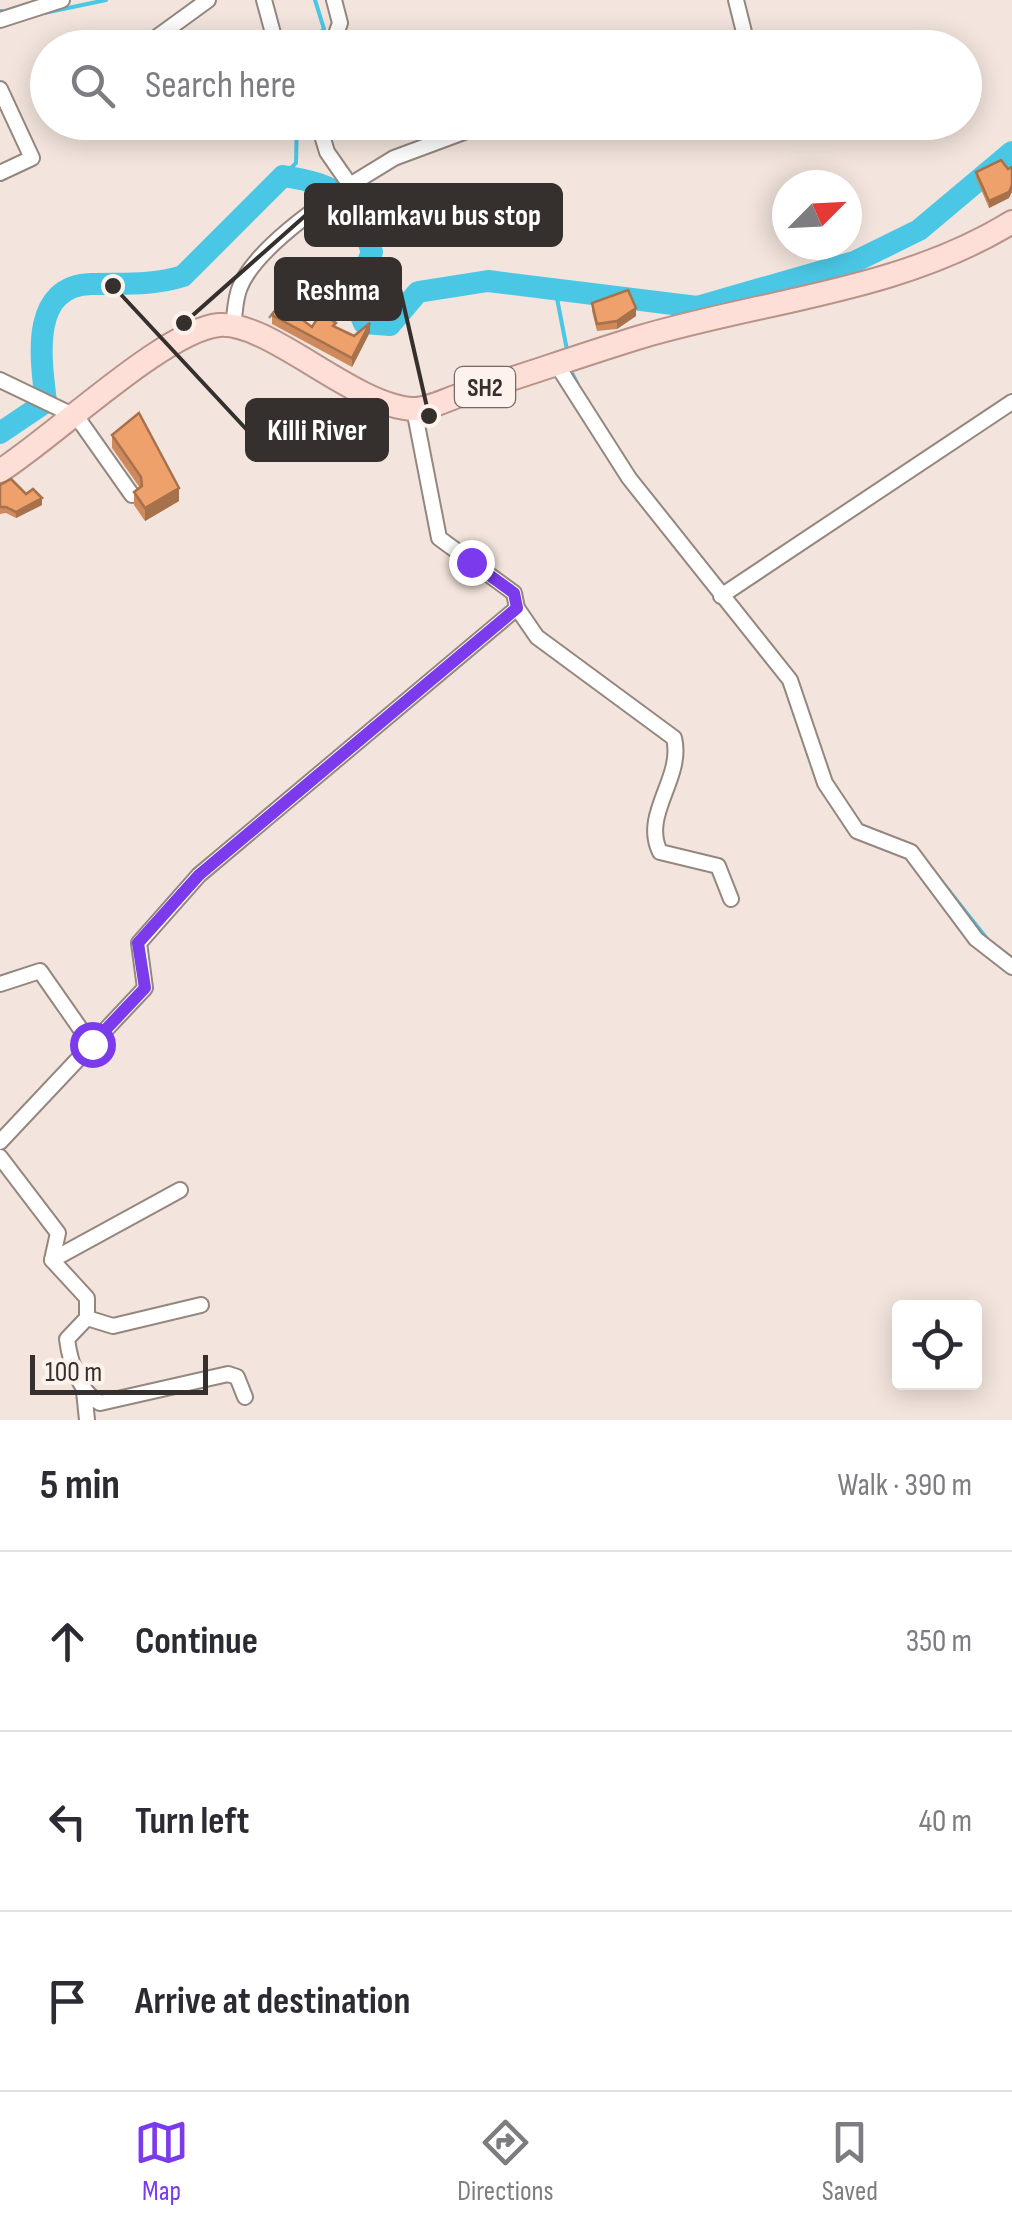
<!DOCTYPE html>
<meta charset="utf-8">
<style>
:root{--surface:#fff;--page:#f7f7f7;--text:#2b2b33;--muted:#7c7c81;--line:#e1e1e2;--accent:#7c3aed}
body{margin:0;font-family:"Sofia Sans Condensed",sans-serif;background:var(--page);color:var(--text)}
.controls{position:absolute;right:30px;bottom:30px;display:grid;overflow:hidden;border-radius:10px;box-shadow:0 5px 25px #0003}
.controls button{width:90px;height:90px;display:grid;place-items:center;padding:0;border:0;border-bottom:2px solid var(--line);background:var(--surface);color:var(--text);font:50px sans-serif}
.compass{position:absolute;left:772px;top:170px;width:90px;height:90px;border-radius:50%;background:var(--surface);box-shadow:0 5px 25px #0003;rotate:66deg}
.scale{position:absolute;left:30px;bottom:25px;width:178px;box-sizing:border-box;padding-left:10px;border:5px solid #35302d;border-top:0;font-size:28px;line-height:35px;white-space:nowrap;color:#35302d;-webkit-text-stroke:8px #fef3ec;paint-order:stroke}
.stop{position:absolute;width:30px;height:30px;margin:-22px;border:8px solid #7c3aed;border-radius:50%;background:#fff}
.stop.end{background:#7c3aed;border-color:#fff;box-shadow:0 2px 10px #0008}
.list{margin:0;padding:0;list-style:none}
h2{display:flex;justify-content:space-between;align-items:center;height:130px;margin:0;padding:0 40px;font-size:42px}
h2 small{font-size:32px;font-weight:400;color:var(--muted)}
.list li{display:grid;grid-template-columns:65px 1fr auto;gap:30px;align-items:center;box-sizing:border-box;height:180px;padding:0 40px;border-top:2px solid var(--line)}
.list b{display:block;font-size:38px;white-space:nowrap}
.list em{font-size:32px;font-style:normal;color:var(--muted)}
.icon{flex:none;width:55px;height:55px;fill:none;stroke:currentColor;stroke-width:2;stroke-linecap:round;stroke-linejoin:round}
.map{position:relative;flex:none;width:1012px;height:1420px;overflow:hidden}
.search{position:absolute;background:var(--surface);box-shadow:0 5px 25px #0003;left:30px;right:30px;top:30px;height:110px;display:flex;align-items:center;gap:25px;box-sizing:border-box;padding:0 35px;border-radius:55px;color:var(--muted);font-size:38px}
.sheet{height:670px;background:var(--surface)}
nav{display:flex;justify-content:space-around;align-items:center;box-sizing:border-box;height:140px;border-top:2px solid var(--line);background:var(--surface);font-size:28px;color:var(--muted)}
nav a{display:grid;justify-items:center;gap:5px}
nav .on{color:var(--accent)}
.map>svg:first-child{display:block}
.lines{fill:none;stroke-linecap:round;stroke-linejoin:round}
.stream{stroke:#4ac7e5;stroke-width:4}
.river{stroke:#4ac7e5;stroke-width:22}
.street-casing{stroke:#93877f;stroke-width:18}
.primary-casing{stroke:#b7938a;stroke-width:26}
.path{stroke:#9c928d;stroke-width:2.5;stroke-dasharray:8 8;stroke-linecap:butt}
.street{stroke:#fff;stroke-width:14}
.primary{stroke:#fedfd7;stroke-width:22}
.wall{fill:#ce8a5c}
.shaded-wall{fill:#a7714b}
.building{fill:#efa16b;stroke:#a7714b;stroke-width:2.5}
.route{stroke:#7c3aed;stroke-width:12}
.labels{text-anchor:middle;stroke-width:10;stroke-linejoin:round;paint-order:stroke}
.shield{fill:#fef3ec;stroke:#716a66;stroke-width:2.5}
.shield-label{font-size:25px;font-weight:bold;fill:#35302d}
.leader{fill:none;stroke:#35302d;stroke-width:4}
.callout-dot{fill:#35302d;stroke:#fef3ec;stroke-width:4}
.callout{fill:#35302d;stroke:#35302d;stroke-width:4}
.callout-label{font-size:30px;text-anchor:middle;font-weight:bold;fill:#fff}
</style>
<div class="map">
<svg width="1012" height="1420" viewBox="0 0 1012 1420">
<rect width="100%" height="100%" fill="#f3e5dd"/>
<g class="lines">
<g class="stream">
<polyline points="0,11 2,11"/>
<polyline points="44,13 106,0"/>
<polyline points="304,48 324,29 315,0"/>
<polyline points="283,176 296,163 297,122"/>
<polyline points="555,288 567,350"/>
<polyline points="571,371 578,385"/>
<polyline points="935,873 988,940"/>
</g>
<path class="river" d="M 0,433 L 46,402 C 41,360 29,286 91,284 C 123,283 151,286 183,276 L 283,176 C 341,185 352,197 372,252 L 353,298 L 364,323 L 390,325 L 418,292 L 488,281 L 697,307 L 854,262 L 919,230 L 1012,152"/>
<defs>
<g id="street">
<polyline points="264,0 277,48"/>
<polyline points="736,0 748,48"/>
<polyline points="0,20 62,0"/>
<polyline points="142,48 208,0"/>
<polyline points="331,48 340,23 334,0"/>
<polyline points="0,89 32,158 0,173"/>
<polyline points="350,185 394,158 491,122"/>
<path d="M 233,326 C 235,314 235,298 240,287 C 255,250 317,207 350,185 L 327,152 L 318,122"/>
<polyline points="557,365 629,478 790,680 825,783 857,831 911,852 976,939 1012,967"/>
<polyline points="0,380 77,417 132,495"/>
<polyline points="721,596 1012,402"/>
<path d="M 517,608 L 537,637 L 674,738 C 684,778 641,814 660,852 L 718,866 L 731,899"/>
<polyline points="0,984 40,971 91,1044"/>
<polyline points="0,1142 145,988 139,943 199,875 517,608 514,593 439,538 414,409"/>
<polyline points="0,1157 58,1233 52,1260 180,1190"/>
<path d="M 52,1260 L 87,1298 L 87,1318 L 67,1339 C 70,1362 79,1392 100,1403 L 228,1374 L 237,1377 L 245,1397"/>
<polyline points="87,1318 113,1326 201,1305"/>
<polyline points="84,1391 87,1420"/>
</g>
<path id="primary" d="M 0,471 C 54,437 165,330 219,325 C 270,321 353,406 413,409 C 428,410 449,398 464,394 C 522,376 579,356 637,338 C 763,300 898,292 1012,222"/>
</defs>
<use href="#street" class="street-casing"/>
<use href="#primary" class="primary-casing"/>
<polyline class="path" points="269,318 279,305"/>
<use href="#street" class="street"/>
<use href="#primary" class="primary"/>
</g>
<g class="wall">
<polygon points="1008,169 1009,198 989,208 976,178 976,172"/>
<polygon points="592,303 636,316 617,329 597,331 592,311"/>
<polygon points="310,304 300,318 312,327 336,327 354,336 370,332 352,367 272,324 272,315"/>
<polygon points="112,435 179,501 145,521 134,505 134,492 140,488 112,448"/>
<polygon points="0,485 26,494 42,505 16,518 6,513 0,514"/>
</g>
<g class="shaded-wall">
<polygon points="1012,185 1012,192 1009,198 989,208 989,201"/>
<polygon points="310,295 310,304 296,324 296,315"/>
<polygon points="636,308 636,316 617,329 617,321"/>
<polygon points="370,323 370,332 352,367 352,358"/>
<polygon points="179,488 179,501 145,521 145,508"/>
<polygon points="42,498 42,505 16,518 16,512"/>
</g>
<g class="building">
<polygon points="1001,160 1008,169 1012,167 1012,185 1009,192 989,201 976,172"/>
<polygon points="294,282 310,295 296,315 312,327 321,313 336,323 333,326 354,336 370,323 352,358 272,315"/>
<polygon points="628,290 636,308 617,321 597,324 592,303"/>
<polygon points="139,413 179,488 145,508 134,492 142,486 141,477 112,435"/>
<polygon points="11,479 26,494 33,489 42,498 16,512 6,507 0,507 0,485"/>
</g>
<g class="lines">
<polyline class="route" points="92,1044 145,988 138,943 199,875 517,608 514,593 471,562"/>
</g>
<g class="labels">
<rect class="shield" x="455" y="367" width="60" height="40" rx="8"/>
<g class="shield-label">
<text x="485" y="396">SH2</text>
</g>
</g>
<path class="leader" d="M184 323L306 215M429 416L400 289M113 286L247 430"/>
<g class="callout-dot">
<circle cx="184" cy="323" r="10"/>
<circle cx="429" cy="416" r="10"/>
<circle cx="113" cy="286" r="10"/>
</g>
<g class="callout">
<rect x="306" y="185" width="255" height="60" rx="10"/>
<rect x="276" y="259" width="124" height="60" rx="10"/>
<rect x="247" y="400" width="140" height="60" rx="10"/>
</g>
<g class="callout-label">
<text x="434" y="225">kollamkavu bus stop</text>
<text x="338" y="300">Reshma</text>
<text x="317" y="440">Killi River</text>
</g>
</svg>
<div class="controls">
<button><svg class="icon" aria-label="locate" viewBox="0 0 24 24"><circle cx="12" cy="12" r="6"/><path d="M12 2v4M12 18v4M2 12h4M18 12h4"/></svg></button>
</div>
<svg class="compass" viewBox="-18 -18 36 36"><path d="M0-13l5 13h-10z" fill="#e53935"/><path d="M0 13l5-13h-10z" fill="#7c7c81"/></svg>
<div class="scale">100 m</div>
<div class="stop" style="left:92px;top:1044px"></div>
<div class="stop end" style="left:471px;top:562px"></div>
<div class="search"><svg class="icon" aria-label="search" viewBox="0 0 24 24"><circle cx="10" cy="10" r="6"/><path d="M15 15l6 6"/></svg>Search here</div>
</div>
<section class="sheet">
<h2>5 min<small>Walk · 390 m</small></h2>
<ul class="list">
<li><svg class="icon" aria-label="ahead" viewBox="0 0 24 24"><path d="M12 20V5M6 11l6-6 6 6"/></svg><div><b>Continue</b></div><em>350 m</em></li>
<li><svg class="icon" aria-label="left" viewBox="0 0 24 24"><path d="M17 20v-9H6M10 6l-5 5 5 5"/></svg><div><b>Turn left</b></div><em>40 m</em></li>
<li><svg class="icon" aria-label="arrive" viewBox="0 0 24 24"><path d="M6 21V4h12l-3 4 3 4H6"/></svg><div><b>Arrive at destination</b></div></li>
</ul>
</section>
<nav>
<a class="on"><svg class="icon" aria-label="map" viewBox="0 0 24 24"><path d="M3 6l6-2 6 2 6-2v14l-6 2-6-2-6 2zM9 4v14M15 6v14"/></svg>Map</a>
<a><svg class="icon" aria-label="directions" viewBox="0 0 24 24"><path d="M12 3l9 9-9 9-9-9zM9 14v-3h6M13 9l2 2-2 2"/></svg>Directions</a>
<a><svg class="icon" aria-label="saved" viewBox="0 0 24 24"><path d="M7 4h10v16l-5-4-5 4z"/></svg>Saved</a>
</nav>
